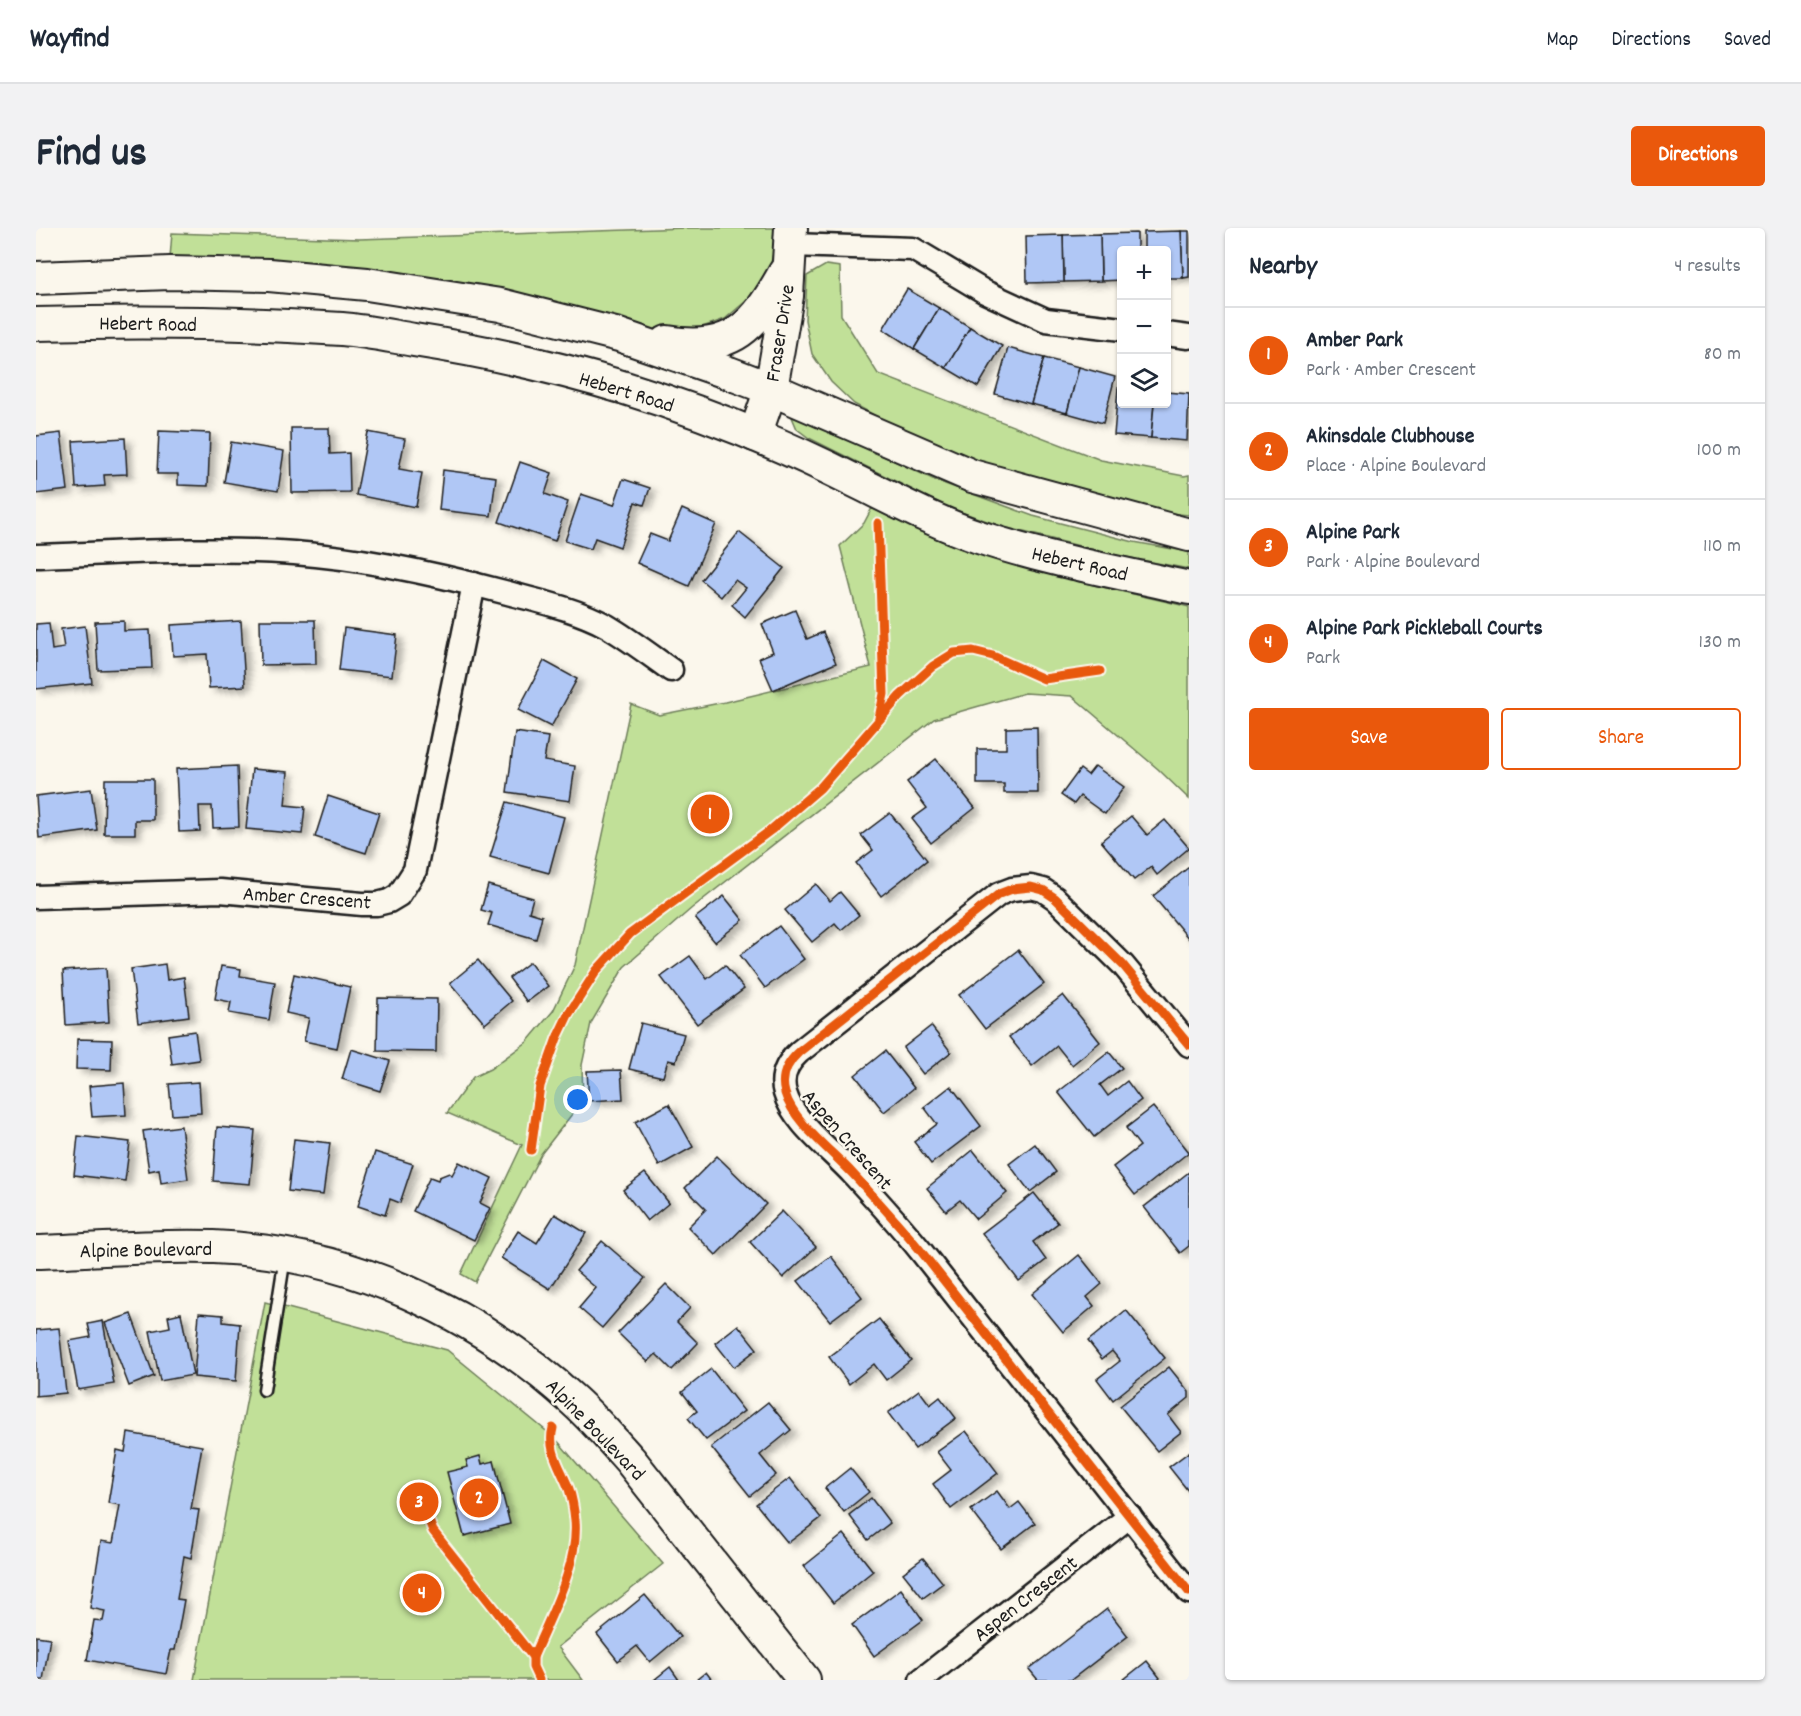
<!DOCTYPE html>
<meta charset="utf-8">
<style>
:root{--surface:#fff;--page:#f2f2f3;--text:#1f2937;--muted:#747a83;--line:#e0e1e3;--accent:#ea580c}
body{margin:0;font-family:Dekko,sans-serif;background:var(--page);color:var(--text)}
.controls{position:absolute;right:18px;top:18px;display:grid;overflow:hidden;border-radius:6px;box-shadow:0 2px 4px #0004}
.controls button{width:54px;height:54px;display:grid;place-items:center;padding:0;border:0;border-bottom:2px solid var(--line);background:var(--surface);color:var(--text);font:30px sans-serif}
.you{position:absolute;left:542px;top:872px;width:21px;height:21px;margin:-15px;border:4px solid #fff;border-radius:50%;background:#1a73e8;box-shadow:0 0 0 9px #1a73e833}
.badge{display:grid;place-items:center;width:39px;height:39px;border-radius:50%;background:var(--accent);color:#fff;font-size:20px;font-weight:700}
.pin{position:absolute;translate:-50% -50%;border:3px solid #fff;box-shadow:0 2px 6px #0006}
.list{margin:0;padding:0;list-style:none}
h2{display:flex;justify-content:space-between;align-items:center;height:78px;margin:0;padding:0 24px;font-size:26px}
h2 small{font-size:20px;font-weight:400;color:var(--muted)}
.list li{display:grid;grid-template-columns:39px 1fr auto;gap:18px;align-items:center;box-sizing:border-box;height:96px;padding:0 24px;border-top:2px solid var(--line)}
.list b{display:block;font-size:22px;white-space:nowrap}
.list p{margin:0;font-size:20px;white-space:nowrap;color:var(--muted)}
.list em{font-size:20px;font-style:normal;color:var(--muted)}
.actions{display:flex;gap:12px;padding:18px 24px}
.actions a{flex:1;padding:14px 0;border:2px solid var(--accent);border-radius:6px;text-align:center;font-size:21px;color:var(--accent)}
.actions .main{background:var(--accent);color:#fff}
.icon{flex:none;width:33px;height:33px;fill:none;stroke:currentColor;stroke-width:2;stroke-linecap:round;stroke-linejoin:round}
.map{position:relative;flex:none;width:1153px;height:1452px;overflow:hidden;border-radius:6px}
header{display:flex;align-items:center;gap:36px;box-sizing:border-box;height:84px;padding:0 30px;background:var(--surface);border-bottom:2px solid var(--line)}
header strong{font-size:28px}
nav{display:flex;gap:33px;margin-inline-start:auto;font-size:21px}
.intro{display:flex;align-items:center;justify-content:space-between;box-sizing:border-box;height:144px;padding:0 36px}
h1{margin:0;font-size:42px}
.button{padding:15px 27px;border-radius:6px;background:var(--accent);color:#fff;font-size:21px;font-weight:700}
main{display:flex;gap:36px;padding:0 36px}
aside{flex:1;background:var(--surface);border-radius:6px;box-shadow:0 2px 4px #0004}
.map>svg:first-child{display:block}
.green{fill:#c1e098;stroke:#6e7e5a;stroke-width:1.5}
.building{fill:#b0c7f5;stroke:#1c1c1c;stroke-width:1.5;filter:url(#shadow)}
.lines{fill:none;stroke-linecap:round;stroke-linejoin:round}
.lane-casing{stroke:#1c1c1c;stroke-width:15}
.street-casing{stroke:#1c1c1c;stroke-width:27}
.secondary-casing{stroke:#1c1c1c;stroke-width:36}
.lane{stroke:#fbf7ec;stroke-width:10}
.street{stroke:#fbf7ec;stroke-width:22}
.secondary{stroke:#fbf7ec;stroke-width:32}
.cycleway-casing{stroke:#fbf7ec;stroke-width:13}
.cycleway{stroke:#e8590c;stroke-width:9}
.labels{text-anchor:middle;stroke-width:5;stroke-linejoin:round;paint-order:stroke}
.street-label{font-size:21px;fill:#1c1c1c;stroke:#fbf7ec}
</style>
<header>
<strong>Wayfind</strong>
<nav><a>Map</a><a>Directions</a><a>Saved</a></nav>
</header>
<div class="intro"><h1>Find us</h1><a class="button">Directions</a></div>
<main>
<div class="map">
<svg width="1153" height="1452" viewBox="0 0 1153 1452">
<defs>
<filter id="shadow"><feDropShadow dx="6" dy="4" stdDeviation="3" flood-color="#0004"/></filter>
</defs>
<rect width="100%" height="100%" fill="#fbf7ec"/>
<filter id="ink" filterUnits="userSpaceOnUse"><feTurbulence type="fractalNoise" baseFrequency=".0167" numOctaves="2"/><feDisplacementMap in="SourceGraphic" scale="12" xChannelSelector="R" yChannelSelector="G"/><feConvolveMatrix kernelMatrix="1 2 1 2 8 2 1 2 1" color-interpolation-filters="sRGB"/></filter>
<g filter="url(#ink)">
<g class="green">
<polygon points="650,0 742,0 734,40 717,67 689,91 661,101 626,105 520,74 376,46 277,35 134,30 136,5 323,11"/>
<polygon points="790,37 804,39 805,87 842,146 1065,232 1148,248 1153,247 1153,287 1121,284 969,244 867,203 818,176 795,154 776,126 769,92 771,48"/>
<polygon points="758,186 901,253 997,288 1098,314 1153,324 1153,341 1079,327 968,299 911,279 773,210 761,201 756,189"/>
<path d="M 836,280 C 872,297 907,316 945,327 C 1013,349 1084,362 1153,379 L 1153,571 L 1122,541 L 1036,468 L 989,465 L 898,491 L 656,680 L 588,739 L 555,795 L 546,837 L 547,872 L 505,926 L 439,1054 L 425,1046 L 486,917 L 411,885 L 437,849 L 454,841 L 491,814 L 517,783 L 539,737 L 595,476 L 623,487 L 689,474 L 835,439 L 804,318 L 828,295 Z"/>
<polygon points="229,1074 411,1122 520,1211 627,1336 522,1419 547,1452 158,1452"/>
</g>
<g class="building">
<polygon points="1145,3 1153,3 1153,49 1147,50"/>
<polygon points="1145,3 1147,50 1130,50 1130,22 1108,22 1108,4"/>
<polygon points="1101,5 1101,22 1086,22 1086,52 1065,53 1064,6"/>
<polygon points="1064,6 1065,53 1028,54 1027,7"/>
<polygon points="1027,7 1028,54 991,55 990,8"/>
<polygon points="871,61 903,80 878,121 847,101"/>
<polygon points="903,80 934,99 910,140 878,121"/>
<polygon points="934,99 966,118 942,159 910,140"/>
<polygon points="972,120 1008,130 995,176 959,166"/>
<polygon points="1008,130 1043,139 1031,185 995,176"/>
<polygon points="1043,139 1079,149 1067,195 1031,185"/>
<polygon points="1082,160 1086,160 1086,176 1118,176 1115,210 1078,207"/>
<polygon points="1130,164 1153,166 1151,213 1115,210 1118,176 1130,176"/>
<polygon points="255,200 293,200 294,226 313,225 314,264 256,265"/>
<polygon points="123,203 174,205 172,258 142,257 142,246 121,246"/>
<polygon points="332,204 369,211 363,241 386,245 380,279 320,267"/>
<polygon points="25,205 32,262 0,266 0,208"/>
<polygon points="89,210 91,246 68,247 69,258 40,260 37,213"/>
<polygon points="195,214 248,223 242,263 188,254"/>
<polygon points="484,234 516,245 509,266 532,274 519,313 463,294"/>
<polygon points="407,242 460,249 455,288 403,282"/>
<polygon points="587,251 614,260 608,277 599,274 584,319 559,310 555,321 529,313 545,266 578,277"/>
<polygon points="646,281 680,296 653,358 601,335 614,306 632,313"/>
<polygon points="703,304 748,340 709,389 696,377 710,360 699,352 685,369 665,352"/>
<polygon points="759,382 771,411 787,404 800,435 737,462 723,430 737,424 726,396"/>
<polygon points="224,392 279,392 280,436 225,437"/>
<polygon points="88,393 88,403 114,402 116,440 62,442 59,394"/>
<polygon points="205,393 209,458 173,460 171,426 137,428 135,397"/>
<polygon points="13,395 16,422 28,420 25,401 49,398 56,455 0,461 0,396"/>
<polygon points="308,400 361,407 356,448 303,442"/>
<polygon points="508,433 541,451 515,499 482,482"/>
<polygon points="1001,499 1002,565 968,565 968,556 941,556 941,521 970,521 970,500"/>
<polygon points="479,504 512,509 508,533 539,538 534,573 471,564"/>
<polygon points="900,531 939,580 895,615 876,591 891,580 871,554"/>
<polygon points="201,538 203,599 177,600 176,578 163,578 164,603 143,604 140,541"/>
<polygon points="1059,538 1088,559 1069,586 1044,568 1038,576 1025,567 1044,541 1052,547"/>
<polygon points="216,541 252,544 249,577 269,579 266,606 210,601"/>
<polygon points="69,551 117,551 117,592 99,592 99,606 68,606"/>
<polygon points="55,561 61,602 3,610 0,568"/>
<polygon points="292,568 343,585 330,625 279,609"/>
<polygon points="471,574 528,589 513,645 454,629"/>
<polygon points="854,585 891,632 845,668 820,635 837,622 825,607"/>
<polygon points="1095,588 1111,607 1129,592 1153,620 1121,647 1115,639 1098,652 1065,613"/>
<polygon points="1153,639 1153,711 1117,668"/>
<polygon points="780,656 794,673 804,664 823,687 805,702 799,695 776,714 749,682"/>
<polygon points="452,657 497,670 493,684 506,688 500,711 452,697 456,685 445,682"/>
<polygon points="688,668 707,692 679,714 659,690"/>
<polygon points="743,698 768,731 729,760 704,727"/>
<polygon points="982,722 1008,756 949,801 923,767"/>
<polygon points="654,728 671,751 689,737 708,761 661,796 625,749"/>
<polygon points="442,732 476,773 449,796 414,755"/>
<polygon points="494,734 512,758 491,774 473,750"/>
<polygon points="129,736 131,752 148,749 153,788 102,795 95,741"/>
<polygon points="185,738 205,741 204,748 239,754 233,792 193,785 195,774 179,771"/>
<polygon points="70,740 73,794 30,797 27,743"/>
<polygon points="258,746 314,759 301,820 268,813 273,790 250,785"/>
<polygon points="1027,767 1064,814 1036,837 1021,818 996,838 973,809"/>
<polygon points="342,770 401,771 400,824 341,823"/>
<polygon points="605,795 648,806 640,834 632,832 627,849 593,841"/>
<polygon points="895,798 915,824 887,846 867,820"/>
<polygon points="159,803 163,832 136,836 132,807"/>
<polygon points="41,811 76,812 75,842 40,841"/>
<polygon points="315,821 354,833 344,863 306,851"/>
<polygon points="849,823 878,860 848,884 819,847"/>
<polygon points="1073,824 1086,840 1064,857 1072,868 1091,853 1105,872 1058,909 1022,864"/>
<polygon points="585,842 587,871 553,873 551,843"/>
<polygon points="163,854 165,885 136,887 133,856"/>
<polygon points="88,855 90,887 56,889 53,858"/>
<polygon points="915,858 945,898 895,936 878,914 901,896 888,879"/>
<polygon points="633,876 657,919 623,938 599,894"/>
<polygon points="1117,879 1153,924 1099,967 1077,939 1104,918 1090,900"/>
<polygon points="145,898 152,951 125,955 123,941 113,943 107,903"/>
<polygon points="181,899 219,902 214,956 177,953"/>
<polygon points="42,908 94,914 89,953 38,947"/>
<polygon points="258,911 294,915 287,967 252,963"/>
<polygon points="999,916 1020,944 994,964 973,936"/>
<polygon points="937,922 971,965 940,991 924,972 910,983 891,960"/>
<polygon points="339,924 377,936 364,975 354,971 349,987 322,978"/>
<polygon points="681,928 730,976 680,1027 652,999 670,981 649,960"/>
<polygon points="423,934 456,950 444,975 454,980 438,1012 377,983 394,949 402,952 403,949 413,945 416,947"/>
<polygon points="1153,944 1153,1018 1144,1025 1108,979"/>
<polygon points="609,945 633,975 611,993 587,962"/>
<polygon points="998,965 1022,995 997,1014 1010,1032 983,1053 946,1005"/>
<polygon points="746,983 780,1019 747,1050 714,1014"/>
<polygon points="519,986 550,1005 514,1061 465,1030 482,1003 501,1015"/>
<polygon points="566,1013 609,1050 566,1100 543,1080 560,1060 540,1043"/>
<polygon points="1043,1027 1066,1056 1051,1069 1058,1078 1027,1104 996,1066"/>
<polygon points="795,1028 826,1069 794,1093 762,1053"/>
<polygon points="630,1056 654,1080 641,1094 662,1115 636,1142 620,1126 612,1134 582,1105"/>
<polygon points="1090,1082 1129,1130 1077,1172 1061,1151 1084,1133 1076,1123 1066,1131 1052,1113"/>
<polygon points="145,1085 157,1147 124,1153 114,1103 134,1099 132,1088"/>
<polygon points="163,1085 187,1087 187,1094 204,1096 200,1153 158,1149"/>
<polygon points="95,1086 118,1148 93,1158 69,1095"/>
<polygon points="843,1091 875,1132 850,1152 838,1136 813,1156 793,1129"/>
<polygon points="67,1093 78,1156 42,1162 33,1113 55,1109 52,1096"/>
<polygon points="702,1097 721,1121 698,1139 679,1115"/>
<polygon points="23,1100 30,1165 0,1168 0,1102"/>
<polygon points="1133,1139 1153,1164 1153,1170 1132,1187 1145,1204 1121,1223 1084,1178"/>
<polygon points="675,1141 708,1183 670,1212 652,1190 661,1183 646,1164"/>
<polygon points="883,1162 894,1177 904,1169 920,1190 879,1221 852,1185"/>
<polygon points="732,1174 755,1202 724,1227 740,1247 714,1268 675,1219"/>
<polygon points="930,1203 962,1245 915,1281 897,1256 915,1242 901,1224"/>
<polygon points="92,1205 166,1218 155,1281 163,1282 155,1330 148,1328 141,1371 148,1372 139,1422 135,1422 130,1446 51,1432 58,1392 67,1393 69,1383 54,1380 65,1313 77,1315 84,1277 72,1275 81,1222 89,1224"/>
<polygon points="1153,1224 1153,1264 1133,1239"/>
<polygon points="444,1228 446,1236 458,1233 474,1296 428,1308 411,1244 432,1239 430,1232"/>
<polygon points="814,1240 833,1264 808,1284 789,1260"/>
<polygon points="754,1250 785,1290 752,1315 720,1276"/>
<polygon points="961,1263 974,1281 983,1274 999,1295 965,1321 935,1282"/>
<polygon points="835,1270 854,1295 832,1312 813,1287"/>
<polygon points="808,1306 837,1343 797,1375 768,1338"/>
<polygon points="887,1330 907,1355 887,1370 867,1345"/>
<polygon points="865,1361 887,1392 838,1428 816,1397"/>
<polygon points="609,1367 644,1409 614,1434 601,1418 582,1433 561,1406"/>
<polygon points="1071,1381 1092,1408 1035,1452 1002,1452 993,1441"/>
<polygon points="0,1408 14,1410 7,1452 0,1452"/>
<polygon points="1111,1433 1124,1450 1122,1452 1087,1452"/>
<polygon points="634,1439 643,1452 618,1452"/>
<polygon points="670,1444 676,1452 660,1452"/>
</g>
<g class="lines">
<defs>
<polyline id="lane" points="228,1162 249,1029"/>
<g id="street">
<polyline points="755,17 877,21 949,64 1010,92 1086,101"/>
<polyline points="1130,106 1152,109"/>
<path d="M 0,328 C 86,325 172,319 258,325 C 329,330 400,346 468,364 C 502,373 540,381 571,398 C 593,411 614,427 635,442"/>
<polyline points="0,669 184,663 326,676 341,676 353,673 363,667 379,642 382,627 438,356"/>
<path d="M 1153,817 L 1087,737 L 1019,670 L 1007,662 L 995,659 L 976,661 L 963,666 L 763,824 C 751,835 744,848 749,865 C 757,894 796,923 817,946 C 840,971 863,996 884,1022 L 1153,1364"/>
<polyline points="885,1452 1094,1288"/>
</g>
<g id="secondary">
<polyline points="0,50 134,45 233,47 331,56 464,77 583,107 693,145 735,161 936,248 1153,307"/>
<path d="M 0,96 C 102,93 205,94 306,101 C 330,103 354,108 378,112 C 449,123 520,139 589,160 C 667,184 744,215 817,252 C 858,272 899,294 943,309 C 1011,332 1083,344 1153,360"/>
<path d="M 631,114 C 697,125 719,98 749,44"/>
<polyline points="719,207 735,161 751,68 755,0"/>
<path d="M 0,1024 C 59,1022 118,1017 177,1019 C 312,1024 440,1083 538,1173 C 558,1191 576,1212 594,1232 L 768,1452"/>
</g>
</defs>
<use href="#lane" class="lane-casing"/>
<use href="#street" class="street-casing"/>
<use href="#secondary" class="secondary-casing"/>
<use href="#lane" class="lane"/>
<use href="#street" class="street"/>
<use href="#secondary" class="secondary"/>
<defs>
<g id="cycleway">
<polyline points="842,295 848,466 843,490"/>
<path d="M 1153,817 L 1087,737 L 1019,670 L 1007,662 L 995,659 L 976,661 L 963,666 L 763,824 C 751,835 744,848 749,865 C 757,894 796,923 817,946 C 840,971 863,996 884,1022 L 1153,1364"/>
<polyline points="495,922 504,858 521,810 532,787 561,742 594,706 735,602 784,560 864,468 897,438 918,425 937,423 957,428 1008,451 1064,443"/>
<polyline points="385,1272 397,1303 497,1429"/>
<path d="M 503,1452 L 497,1439 L 497,1429 C 514,1388 543,1337 539,1292 C 538,1282 536,1270 533,1261 C 525,1240 511,1222 517,1200"/>
</g>
</defs>
<use href="#cycleway" class="cycleway-casing"/>
<use href="#cycleway" class="cycleway"/>
</g>
</g>
<g class="labels">
<g class="street-label">
<text transform="translate(112 95) rotate(1)" y="7">Hebert Road</text>
<text transform="translate(743 105) rotate(-81)" y="7">Fraser Drive</text>
<text transform="translate(591 163) rotate(17)" y="7">Hebert Road</text>
<text transform="translate(1044 335) rotate(13)" y="7">Hebert Road</text>
<text transform="translate(271 669) rotate(4)" y="7">Amber Crescent</text>
<text transform="translate(812 911) rotate(49)" y="7">Aspen Crescent</text>
<text transform="translate(110 1021) rotate(-1)" y="7">Alpine Boulevard</text>
<text transform="translate(560 1201) rotate(46)" y="7">Alpine Boulevard</text>
<text transform="translate(989 1370) rotate(-38)" y="7">Aspen Crescent</text>
</g>
</g>
</svg>
<div class="controls">
<button>+</button>
<button>−</button>
<button><svg class="icon" aria-label="layers" viewBox="0 0 24 24"><path d="M12 4l9 5-9 5-9-5zM3 14l9 5 9-5"/></svg></button>
</div>
<div class="you"></div>
<div class="pin badge" style="left:674px;top:586px">1</div>
<div class="pin badge" style="left:443px;top:1270px">2</div>
<div class="pin badge" style="left:383px;top:1274px">3</div>
<div class="pin badge" style="left:386px;top:1365px">4</div>
</div>
<aside>
<h2>Nearby<small>4 results</small></h2>
<ul class="list">
<li><span class="badge">1</span><div><b>Amber Park</b><p>Park · Amber Crescent</p></div><em>80 m</em></li>
<li><span class="badge">2</span><div><b>Akinsdale Clubhouse</b><p>Place · Alpine Boulevard</p></div><em>100 m</em></li>
<li><span class="badge">3</span><div><b>Alpine Park</b><p>Park · Alpine Boulevard</p></div><em>110 m</em></li>
<li><span class="badge">4</span><div><b>Alpine Park Pickleball Courts</b><p>Park</p></div><em>130 m</em></li>
</ul>
<div class="actions"><a class="main">Save</a><a>Share</a></div>
</aside>
</main>
